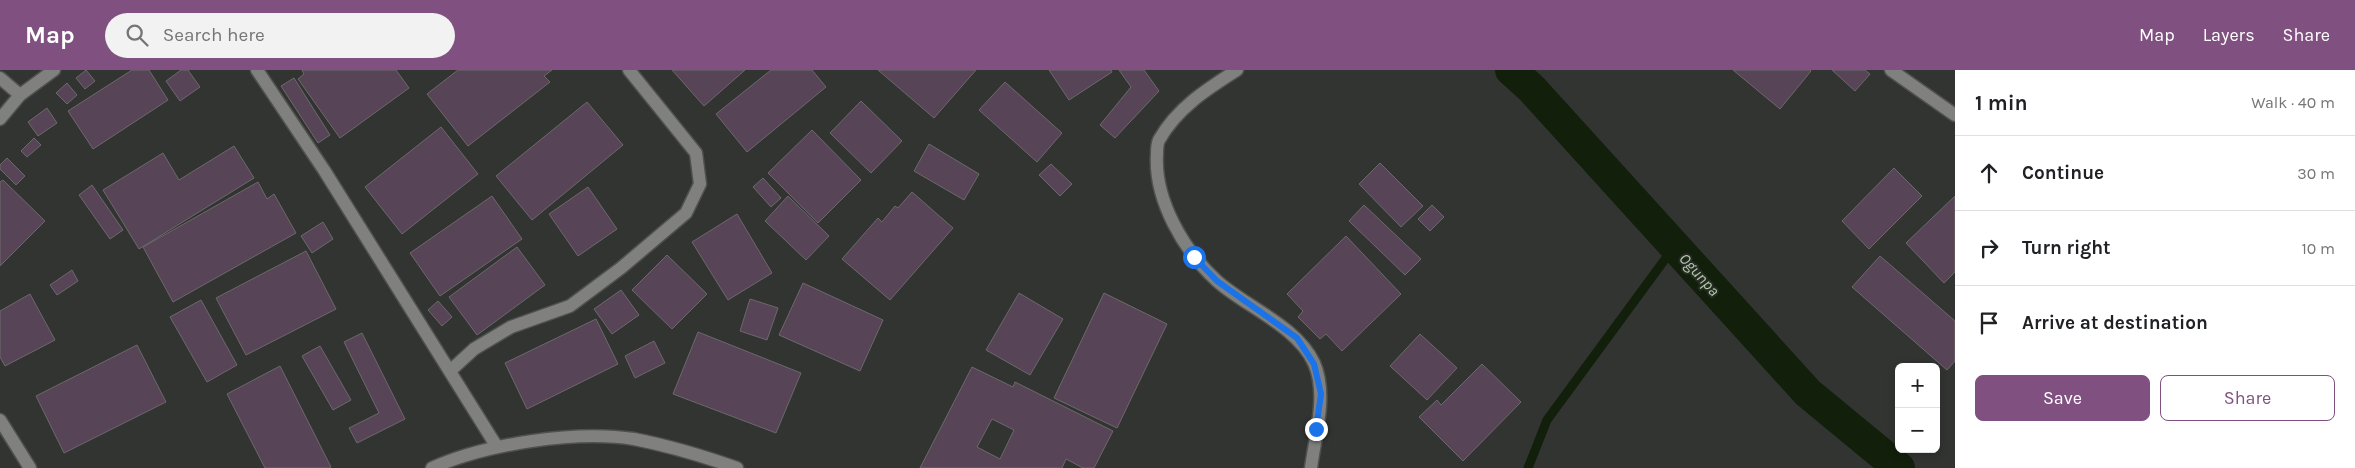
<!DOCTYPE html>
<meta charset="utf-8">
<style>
:root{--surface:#fff;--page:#f2f2f2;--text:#202124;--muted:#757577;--line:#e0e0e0;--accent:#7f5080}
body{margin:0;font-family:Karla,sans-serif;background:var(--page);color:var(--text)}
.controls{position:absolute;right:15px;bottom:15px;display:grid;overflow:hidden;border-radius:8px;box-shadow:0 2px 8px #0003}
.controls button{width:45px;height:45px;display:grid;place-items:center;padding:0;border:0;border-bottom:1px solid var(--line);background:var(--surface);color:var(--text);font:25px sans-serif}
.stop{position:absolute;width:15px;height:15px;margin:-11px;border:4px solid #1a73e8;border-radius:50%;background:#fff}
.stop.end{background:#1a73e8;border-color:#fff;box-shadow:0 1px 5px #0008}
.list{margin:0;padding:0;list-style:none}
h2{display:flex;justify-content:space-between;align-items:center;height:65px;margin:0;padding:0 20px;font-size:21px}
h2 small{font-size:16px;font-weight:400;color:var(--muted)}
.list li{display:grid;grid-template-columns:32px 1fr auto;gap:15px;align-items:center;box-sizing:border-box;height:75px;padding:0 20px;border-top:1px solid var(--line)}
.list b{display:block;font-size:19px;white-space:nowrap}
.list em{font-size:16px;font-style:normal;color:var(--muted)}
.actions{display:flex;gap:10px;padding:15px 20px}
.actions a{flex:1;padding:11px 0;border:1px solid var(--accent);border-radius:8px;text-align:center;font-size:18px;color:var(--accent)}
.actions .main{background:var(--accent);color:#fff}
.icon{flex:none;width:28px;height:28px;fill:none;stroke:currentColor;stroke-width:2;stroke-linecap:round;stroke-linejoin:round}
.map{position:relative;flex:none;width:1955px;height:398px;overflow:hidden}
header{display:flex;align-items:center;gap:30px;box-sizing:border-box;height:70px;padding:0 25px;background:var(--accent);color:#fff}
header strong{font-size:24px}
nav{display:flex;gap:28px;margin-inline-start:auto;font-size:18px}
.search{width:350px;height:45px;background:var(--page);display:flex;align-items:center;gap:12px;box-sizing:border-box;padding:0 18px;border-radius:28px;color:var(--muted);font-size:19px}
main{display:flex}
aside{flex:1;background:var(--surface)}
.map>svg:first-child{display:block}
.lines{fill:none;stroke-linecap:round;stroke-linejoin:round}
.stream{stroke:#111f0b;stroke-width:9}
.canal{stroke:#111f0b;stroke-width:32}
.building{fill:#584457;stroke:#6c696b;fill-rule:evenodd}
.minor-casing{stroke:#4f514e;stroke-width:15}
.minor{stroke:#80817f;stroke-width:12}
.route{stroke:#1a73e8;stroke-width:6}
.labels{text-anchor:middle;stroke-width:4;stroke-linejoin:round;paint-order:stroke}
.water-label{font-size:16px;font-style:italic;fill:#adcea1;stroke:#282a27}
</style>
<header>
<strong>Map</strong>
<div class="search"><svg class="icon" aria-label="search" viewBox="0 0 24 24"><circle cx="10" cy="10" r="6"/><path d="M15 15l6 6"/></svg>Search here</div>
<nav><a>Map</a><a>Layers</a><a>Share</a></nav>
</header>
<main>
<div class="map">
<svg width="1955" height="398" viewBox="0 0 1955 398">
<rect width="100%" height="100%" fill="#323431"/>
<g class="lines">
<polyline class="stream" points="1528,398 1547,350 1674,177"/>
<polyline class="canal" points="1511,0 1532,19 1808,323 1899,398"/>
</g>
<g class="building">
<polygon points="86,0 95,11 85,19 76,8"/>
<polygon points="132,0 149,0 168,30 93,79 68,41"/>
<polygon points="181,0 188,0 200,17 180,31 166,11"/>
<polygon points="302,0 396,0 409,18 340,68 298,9 304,4"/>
<polygon points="458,0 552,0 544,6 550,12 468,76 427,24"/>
<polygon points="672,0 745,0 704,36"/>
<polygon points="771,0 812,0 826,17 747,82 716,44"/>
<polygon points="878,0 976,0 934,48"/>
<polygon points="1049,0 1111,0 1112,2 1069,30"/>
<polygon points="1119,0 1144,0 1159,21 1115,68 1100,55 1131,17"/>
<polygon points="1733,0 1810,0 1811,1 1780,39"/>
<polygon points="1832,0 1865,0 1870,4 1855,21"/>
<polygon points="294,8 330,65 318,73 281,16"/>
<polygon points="1005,12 1062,63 1037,92 979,40"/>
<polygon points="67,13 77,25 67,34 56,23"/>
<polygon points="861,31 902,71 871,103 830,63"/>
<polygon points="587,32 623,75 532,150 496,106"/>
<polygon points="47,38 57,53 38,66 28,52"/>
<polygon points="441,57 478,104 402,164 365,117"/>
<polygon points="812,60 861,110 818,153 768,103"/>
<polygon points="34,68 41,75 27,87 21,81"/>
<polygon points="929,74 979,104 964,130 914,101"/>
<polygon points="234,76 254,108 139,179 103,120 163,83 179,110"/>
<polygon points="7,88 25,106 16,115 0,99 0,95"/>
<polygon points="1380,93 1423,136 1401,157 1359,114"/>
<polygon points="1051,94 1072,114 1060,126 1039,105"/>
<polygon points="1894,98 1922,126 1869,179 1842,151"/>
<polygon points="763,108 781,128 771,137 753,117"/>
<polygon points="3,110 45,151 0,196 0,112"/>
<polygon points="258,112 267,129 274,124 296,163 173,232 143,177"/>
<polygon points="92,115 123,160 110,169 79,125"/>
<polygon points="588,117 617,159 578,186 549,144"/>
<polygon points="912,122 953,158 890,230 842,189 878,148 882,152 895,136 898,138"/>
<polygon points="492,126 522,169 440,226 410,183"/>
<polygon points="788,126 829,166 806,190 765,151"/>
<polygon points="1955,126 1955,202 1944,213 1906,173"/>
<polygon points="1364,135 1421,189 1405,205 1349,151"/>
<polygon points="1432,135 1444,147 1430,161 1418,149"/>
<polygon points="737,144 772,203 728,230 692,172"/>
<polygon points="323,152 333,169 312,183 301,166"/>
<polygon points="1346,166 1401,224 1342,281 1326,264 1320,269 1298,247 1303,241 1287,224"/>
<polygon points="517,177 545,215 477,265 449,227"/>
<polygon points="306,181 336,239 246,285 216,228"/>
<polygon points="667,185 707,224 672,259 632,220"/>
<polygon points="1880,186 1955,251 1955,291 1947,300 1852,217"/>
<polygon points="72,200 78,211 57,225 50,215"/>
<polygon points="803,213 883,250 860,301 779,265"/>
<polygon points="621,220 639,245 612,264 594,239"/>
<polygon points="1019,223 1063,249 1030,305 986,280"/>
<polygon points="1104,223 1167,254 1117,358 1054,328"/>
<polygon points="30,224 55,270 5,296 0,287 0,241"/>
<polygon points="750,229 778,238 767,270 740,261"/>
<polygon points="201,230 237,295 207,312 170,247"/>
<polygon points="438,231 452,247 442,256 428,240"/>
<polygon points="596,249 618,294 527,339 505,293"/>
<polygon points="698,262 801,303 776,363 673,324"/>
<polygon points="362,263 405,349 357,373 349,358 379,343 344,272"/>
<polygon points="1420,264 1457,298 1427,330 1390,296"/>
<polygon points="654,271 665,293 635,308 625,286"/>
<polygon points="137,275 166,332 64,383 36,326"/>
<polygon points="320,276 351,330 333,340 302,286"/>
<polygon points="1482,294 1521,332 1463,391 1419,347 1437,330 1441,335"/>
<polygon points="280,296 331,397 329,398 265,398 227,324"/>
<path d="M 972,297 L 1013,317 L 1015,312 L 1113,361 L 1094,398 L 1083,398 L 1066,389 L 1062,398 L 920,398 ZM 992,349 L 1014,360 L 1000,389 L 977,377 Z"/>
</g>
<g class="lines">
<defs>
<g id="minor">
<polyline points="257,0 324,100 497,377"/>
<path d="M 1237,0 C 1207,19 1177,38 1159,70 C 1157,74 1157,80 1157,84 C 1154,130 1184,181 1217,211 C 1246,237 1297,256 1314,293 C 1328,324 1315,366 1311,398"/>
<polyline points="1891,0 1955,45"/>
<polyline points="0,8 20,25"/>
<polyline points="0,49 20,25 54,0"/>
<polyline points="450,301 474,279 511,257 570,236 621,198 686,143 700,114 696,83 629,0"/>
<polyline points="0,350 30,398"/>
<path d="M 432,398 C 485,374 576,360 634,369 C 670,376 703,386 737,398"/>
</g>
</defs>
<use href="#minor" class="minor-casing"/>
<use href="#minor" class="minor"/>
</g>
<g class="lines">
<polyline class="route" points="1194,187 1217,211 1297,268 1314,294 1321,324 1316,359"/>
</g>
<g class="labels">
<g class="water-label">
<text transform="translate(1700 204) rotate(48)" y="6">Ogunpa</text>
</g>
</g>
</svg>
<div class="controls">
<button>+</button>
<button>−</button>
</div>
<div class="stop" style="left:1194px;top:187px"></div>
<div class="stop end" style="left:1316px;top:359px"></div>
</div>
<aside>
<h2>1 min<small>Walk · 40 m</small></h2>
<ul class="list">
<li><svg class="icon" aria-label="ahead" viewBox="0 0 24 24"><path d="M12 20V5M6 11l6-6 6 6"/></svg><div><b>Continue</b></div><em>30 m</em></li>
<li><svg class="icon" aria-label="right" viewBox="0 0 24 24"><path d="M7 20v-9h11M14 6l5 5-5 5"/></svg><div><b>Turn right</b></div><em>10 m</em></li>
<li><svg class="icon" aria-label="arrive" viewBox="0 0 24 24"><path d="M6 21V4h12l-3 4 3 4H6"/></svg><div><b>Arrive at destination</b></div></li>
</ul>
<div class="actions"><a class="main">Save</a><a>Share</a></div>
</aside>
</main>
